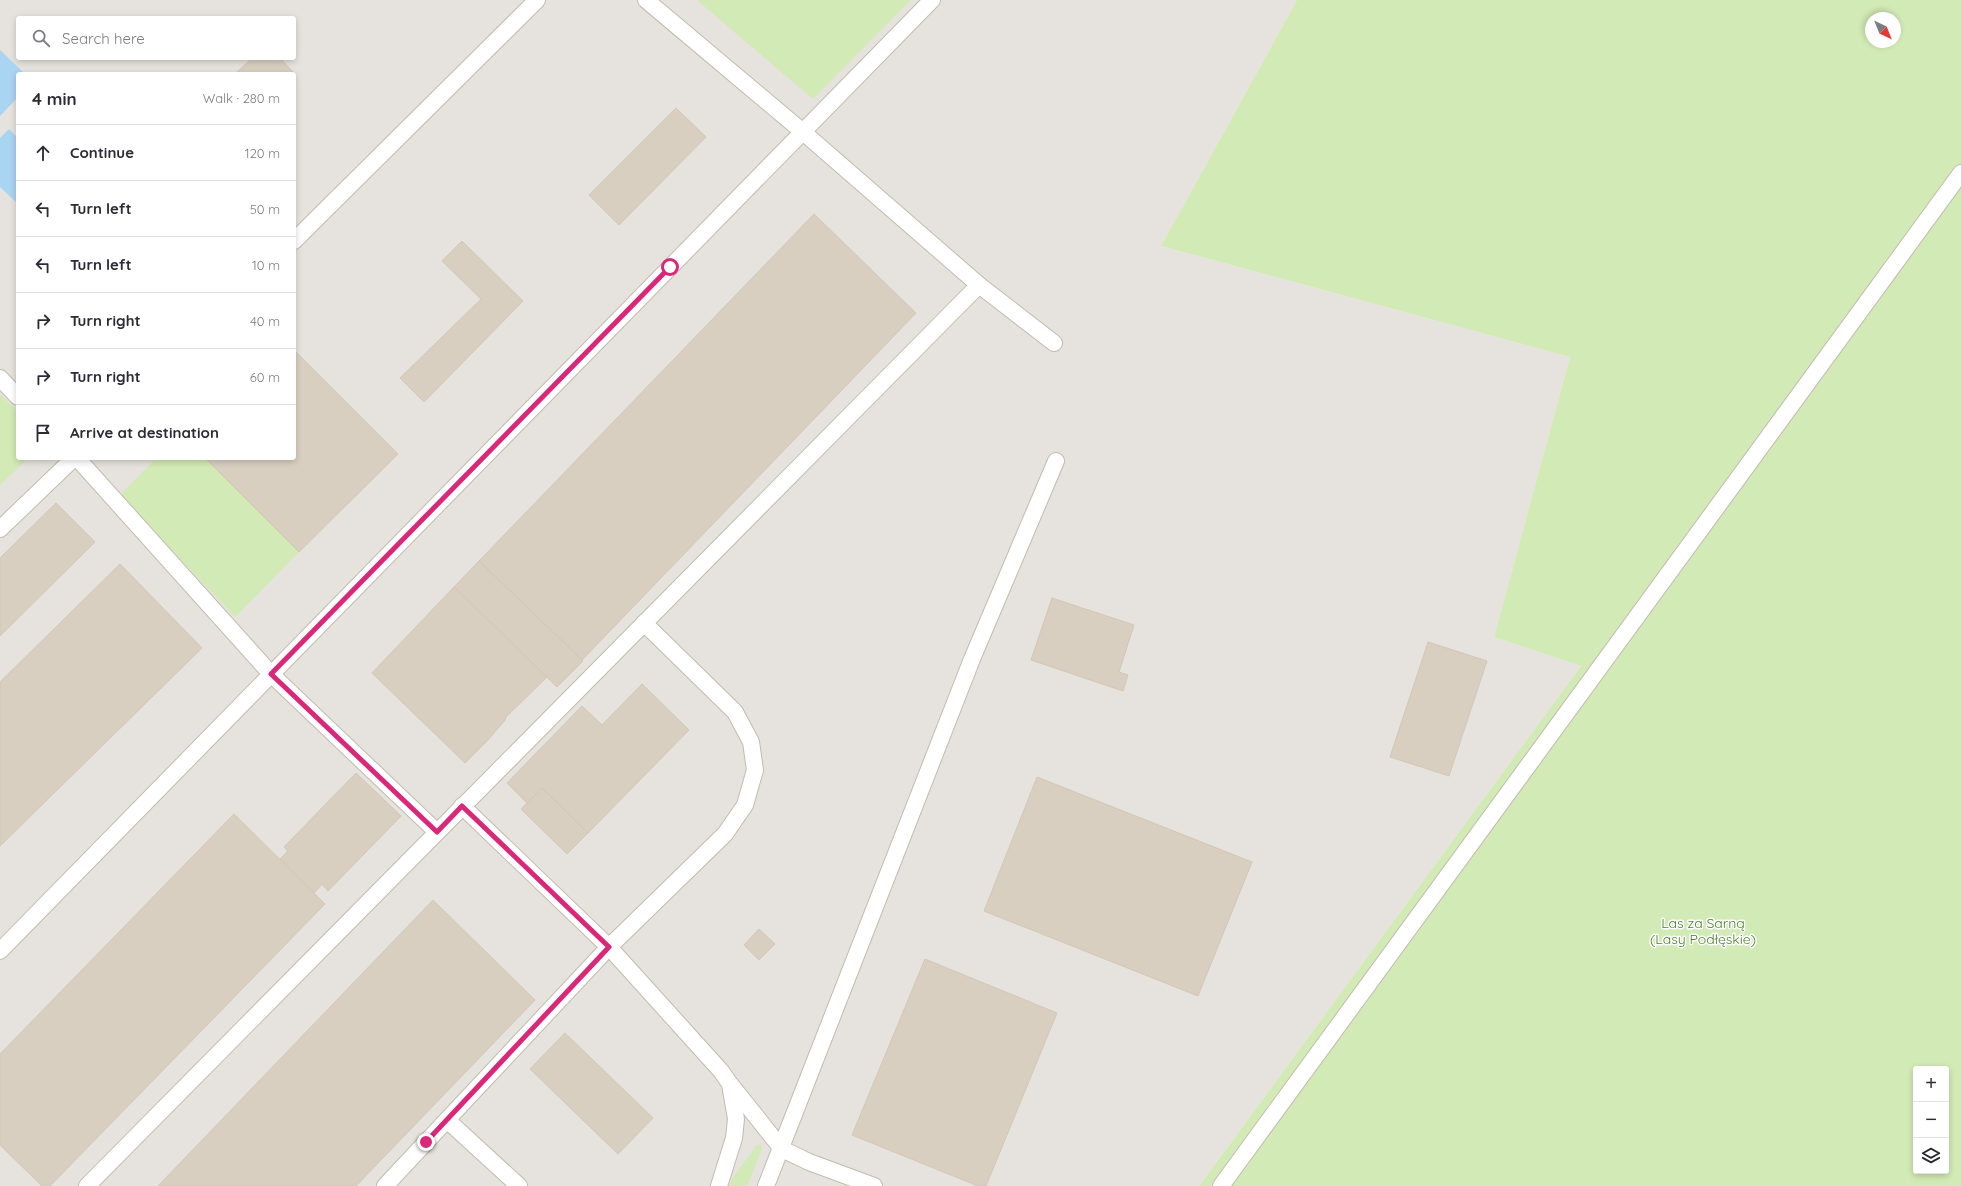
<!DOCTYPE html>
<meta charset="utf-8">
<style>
:root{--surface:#fff;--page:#f7f7f7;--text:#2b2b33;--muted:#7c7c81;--line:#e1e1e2}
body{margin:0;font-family:Quicksand,sans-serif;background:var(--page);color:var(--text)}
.controls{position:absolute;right:12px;bottom:12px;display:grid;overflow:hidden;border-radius:4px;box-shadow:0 2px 6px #0003}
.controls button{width:36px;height:36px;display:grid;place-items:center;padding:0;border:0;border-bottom:1px solid var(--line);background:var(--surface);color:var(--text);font:20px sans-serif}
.compass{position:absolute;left:1865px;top:12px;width:36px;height:36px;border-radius:50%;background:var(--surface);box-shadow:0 2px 6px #0003;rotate:137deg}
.stop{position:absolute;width:12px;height:12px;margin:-9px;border:3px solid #db2777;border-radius:50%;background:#fff}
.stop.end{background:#db2777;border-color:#fff;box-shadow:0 1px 4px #0008}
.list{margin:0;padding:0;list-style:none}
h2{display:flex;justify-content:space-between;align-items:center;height:52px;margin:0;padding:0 16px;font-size:17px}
h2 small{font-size:13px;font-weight:400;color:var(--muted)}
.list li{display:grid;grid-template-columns:26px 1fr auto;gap:12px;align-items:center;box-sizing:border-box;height:56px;padding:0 16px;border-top:1px solid var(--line)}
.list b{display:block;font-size:15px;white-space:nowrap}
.list em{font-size:13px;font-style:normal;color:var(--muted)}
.icon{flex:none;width:22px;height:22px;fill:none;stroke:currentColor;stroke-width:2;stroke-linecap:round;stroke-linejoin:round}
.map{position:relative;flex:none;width:1961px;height:1186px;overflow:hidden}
.search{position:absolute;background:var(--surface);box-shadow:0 2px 6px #0003;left:16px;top:16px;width:280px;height:44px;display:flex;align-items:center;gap:10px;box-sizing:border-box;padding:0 14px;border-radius:4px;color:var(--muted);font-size:15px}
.panel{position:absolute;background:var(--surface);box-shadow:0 2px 6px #0003;left:16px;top:72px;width:280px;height:388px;border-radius:4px}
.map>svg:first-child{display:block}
.industrial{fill:#e6e2dd;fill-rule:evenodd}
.green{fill:#d2eab5;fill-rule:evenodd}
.water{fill:#a9d4f2}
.building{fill:#d8cfc1;stroke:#d3c7b4}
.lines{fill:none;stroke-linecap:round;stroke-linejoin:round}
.service-casing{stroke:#c2bbae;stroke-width:18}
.service{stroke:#fff;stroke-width:16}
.route{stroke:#db2777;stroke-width:5}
.labels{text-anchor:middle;stroke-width:3;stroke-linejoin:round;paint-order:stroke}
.park-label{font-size:14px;fill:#4a7f2a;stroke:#fff}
</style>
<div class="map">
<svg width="1961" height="1186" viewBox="0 0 1961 1186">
<rect width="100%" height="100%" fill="#f6f3ec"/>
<path class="industrial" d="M 0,0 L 1297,0 L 1161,246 L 1570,357 L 1494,637 L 1581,666 L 1199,1186 L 0,1186 ZM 18,18 L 294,18 L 294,58 L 18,58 ZM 18,74 L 294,74 L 294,458 L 18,458 Z"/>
<g class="green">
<polygon points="697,0 911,0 813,99"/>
<path d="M 1297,0 L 1961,0 L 1961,1186 L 1199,1186 L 1581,666 L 1494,637 L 1570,357 L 1161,246 ZM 1871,18 L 1895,18 L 1895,42 L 1871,42 ZM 1916,1069 L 1946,1069 L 1946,1171 L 1916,1171 Z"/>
<polygon points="0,394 18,412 18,458 28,458 0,485"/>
<polygon points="156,458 205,458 299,552 235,617 120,495"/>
<polygon points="757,1145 761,1145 762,1149 747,1186 730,1186 732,1179"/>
</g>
<g class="water">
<polygon points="0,50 25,74 18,74 18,97 0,116"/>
<polygon points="9,129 18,138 18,204 0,187 0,138"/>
</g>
<g class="building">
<polygon points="252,58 280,58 293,72 290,74 235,74"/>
<polygon points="676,108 706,137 619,225 589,195"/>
<polygon points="814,214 916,313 582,660 479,561"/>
<polygon points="462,241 523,301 424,402 400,378 481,299 442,261"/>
<polygon points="294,350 398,454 299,552 205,458 294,458"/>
<polygon points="56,503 95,542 0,636 0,558"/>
<polygon points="479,561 583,661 557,687 454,587"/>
<polygon points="120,564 202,648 0,846 0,682"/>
<polygon points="454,587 547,677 505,718 506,719 487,741 465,763 372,673"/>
<polygon points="1052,598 1134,625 1119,672 1128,675 1123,691 1031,660"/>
<polygon points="1428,642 1487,661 1449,776 1390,757"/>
<polygon points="642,684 689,730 588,833 542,788 527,803 507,783 582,706 602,725"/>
<polygon points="356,773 401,816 328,891 322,884 314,893 280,859 288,851 284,847"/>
<polygon points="1037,777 1252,862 1198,996 984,911"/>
<polygon points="542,788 588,833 567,854 521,809"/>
<polygon points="234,814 325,904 50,1186 42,1186 0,1145 0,1054"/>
<polygon points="433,900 535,1000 356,1186 158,1186"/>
<polygon points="759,929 775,944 759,960 744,945"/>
<polygon points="925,959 1057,1013 986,1186 978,1186 852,1135"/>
<polygon points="565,1033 653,1118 618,1154 530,1069"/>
</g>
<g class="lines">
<defs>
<g id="service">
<polyline points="294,241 537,0"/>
<polyline points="979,285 1054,343"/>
<polyline points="0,378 18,397"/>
<polyline points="77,458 271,674 437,832"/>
<polyline points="0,529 74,458"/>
<polyline points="462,806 609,947 721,1071 730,1084 736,1119 734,1138 719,1186"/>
<polyline points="0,951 932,0"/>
<polyline points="731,1085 782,1149 809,1162 874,1186"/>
<polyline points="447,1120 519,1186"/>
<polyline points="87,1186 979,285 803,132 646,0"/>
<polyline points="385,1186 609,947 725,834 745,805 755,770 751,742 735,712 644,623"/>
<polyline points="766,1186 972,659 1056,461"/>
<polyline points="1221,1186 1961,173"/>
</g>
</defs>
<use href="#service" class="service-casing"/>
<use href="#service" class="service"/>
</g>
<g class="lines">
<polyline class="route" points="426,1142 609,947 462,806 437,832 271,674 670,267"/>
</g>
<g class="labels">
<g class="park-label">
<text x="1703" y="928">Las za Sarną<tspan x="1703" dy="16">(Lasy Podłęskie)</tspan></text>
</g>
</g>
</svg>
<div class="controls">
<button>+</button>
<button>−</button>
<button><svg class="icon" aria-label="layers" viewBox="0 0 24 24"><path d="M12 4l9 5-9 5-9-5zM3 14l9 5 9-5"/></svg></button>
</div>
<svg class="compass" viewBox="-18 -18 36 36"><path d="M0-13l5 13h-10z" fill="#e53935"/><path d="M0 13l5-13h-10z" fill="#7c7c81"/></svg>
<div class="stop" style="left:670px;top:267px"></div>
<div class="stop end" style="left:426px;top:1142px"></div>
<div class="search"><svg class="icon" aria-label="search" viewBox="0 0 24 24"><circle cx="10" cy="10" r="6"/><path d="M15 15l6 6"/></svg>Search here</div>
<section class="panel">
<h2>4 min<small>Walk · 280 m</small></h2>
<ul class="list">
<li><svg class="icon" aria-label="ahead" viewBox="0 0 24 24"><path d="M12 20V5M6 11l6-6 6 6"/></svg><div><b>Continue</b></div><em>120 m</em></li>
<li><svg class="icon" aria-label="left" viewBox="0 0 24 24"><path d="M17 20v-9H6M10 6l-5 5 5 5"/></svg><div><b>Turn left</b></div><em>50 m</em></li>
<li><svg class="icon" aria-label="left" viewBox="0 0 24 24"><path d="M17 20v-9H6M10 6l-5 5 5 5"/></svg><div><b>Turn left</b></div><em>10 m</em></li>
<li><svg class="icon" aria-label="right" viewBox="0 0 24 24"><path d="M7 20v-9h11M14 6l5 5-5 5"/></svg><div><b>Turn right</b></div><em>40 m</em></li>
<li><svg class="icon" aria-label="right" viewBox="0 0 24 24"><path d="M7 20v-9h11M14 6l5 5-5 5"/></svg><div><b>Turn right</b></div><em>60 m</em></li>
<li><svg class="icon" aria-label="arrive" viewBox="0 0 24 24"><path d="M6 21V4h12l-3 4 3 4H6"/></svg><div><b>Arrive at destination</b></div></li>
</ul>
</section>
</div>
